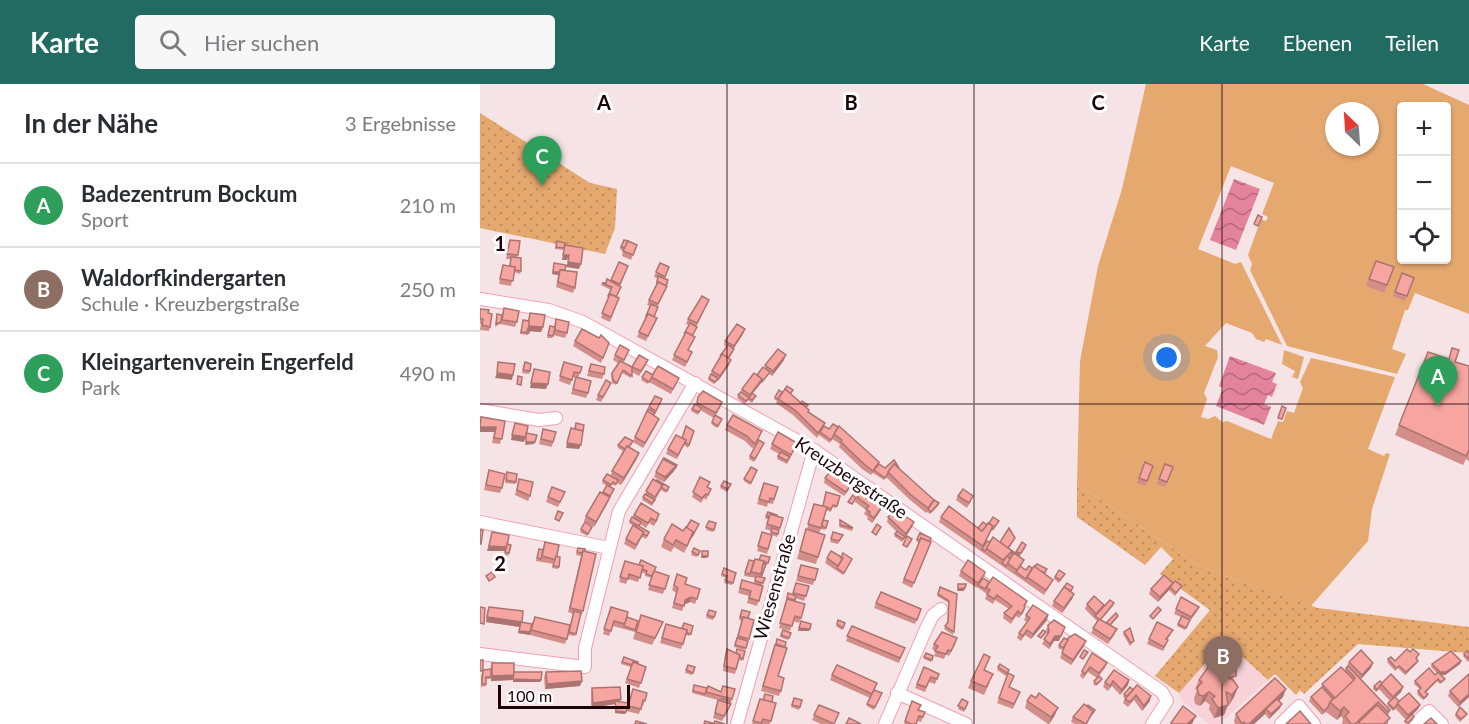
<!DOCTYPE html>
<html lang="de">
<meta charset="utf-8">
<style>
:root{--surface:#fff;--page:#f7f7f7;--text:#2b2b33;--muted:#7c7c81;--line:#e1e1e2;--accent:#226b62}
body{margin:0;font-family:Lato,sans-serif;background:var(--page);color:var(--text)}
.controls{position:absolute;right:18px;top:18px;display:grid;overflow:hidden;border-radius:6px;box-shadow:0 2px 4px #0004}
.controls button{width:54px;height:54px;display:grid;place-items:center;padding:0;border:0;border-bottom:2px solid var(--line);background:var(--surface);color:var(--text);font:30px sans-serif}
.compass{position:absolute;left:845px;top:18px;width:54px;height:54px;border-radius:50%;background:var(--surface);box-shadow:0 2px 4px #0004;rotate:335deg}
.scale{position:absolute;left:18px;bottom:15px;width:132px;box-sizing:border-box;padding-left:6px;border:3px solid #1c0209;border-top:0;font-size:16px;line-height:21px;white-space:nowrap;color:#1c0209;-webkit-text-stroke:4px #fff;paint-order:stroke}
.you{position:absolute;left:687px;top:274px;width:21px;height:21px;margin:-15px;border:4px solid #fff;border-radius:50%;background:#1a73e8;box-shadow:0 0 0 9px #1a73e833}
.badge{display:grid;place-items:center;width:39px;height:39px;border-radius:50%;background:var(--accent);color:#fff;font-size:20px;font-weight:700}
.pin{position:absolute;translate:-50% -50px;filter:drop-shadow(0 2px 3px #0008)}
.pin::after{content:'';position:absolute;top:32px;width:21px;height:18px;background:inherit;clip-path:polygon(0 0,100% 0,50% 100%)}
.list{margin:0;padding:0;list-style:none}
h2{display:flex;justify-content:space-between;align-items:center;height:78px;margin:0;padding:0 24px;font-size:26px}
h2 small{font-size:20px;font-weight:400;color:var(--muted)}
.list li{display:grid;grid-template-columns:39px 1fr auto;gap:18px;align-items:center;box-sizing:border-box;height:84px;padding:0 24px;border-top:2px solid var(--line)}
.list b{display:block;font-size:22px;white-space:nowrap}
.list p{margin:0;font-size:20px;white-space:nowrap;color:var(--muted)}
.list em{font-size:20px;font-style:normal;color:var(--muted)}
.icon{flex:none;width:33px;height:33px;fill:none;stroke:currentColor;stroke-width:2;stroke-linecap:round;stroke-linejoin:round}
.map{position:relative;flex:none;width:989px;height:640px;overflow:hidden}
header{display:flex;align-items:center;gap:36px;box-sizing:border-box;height:84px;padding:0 30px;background:var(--accent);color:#fff}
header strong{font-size:28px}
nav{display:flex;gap:33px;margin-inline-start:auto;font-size:21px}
.search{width:420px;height:54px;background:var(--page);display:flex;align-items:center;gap:15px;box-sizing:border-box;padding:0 21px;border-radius:6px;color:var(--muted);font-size:22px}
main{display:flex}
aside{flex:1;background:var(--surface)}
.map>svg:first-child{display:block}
.built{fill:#f8d1d9}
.grass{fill:#e5a86f;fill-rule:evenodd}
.park{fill:url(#park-dots)}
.water{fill:url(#water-waves)}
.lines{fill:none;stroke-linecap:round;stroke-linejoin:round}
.minor-casing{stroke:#f49eb4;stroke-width:14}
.minor{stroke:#fff;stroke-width:12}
.wall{fill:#d48e8a}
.shaded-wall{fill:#ac7470}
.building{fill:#f6a5a0;stroke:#ac7470;stroke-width:1.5}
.grid{fill:none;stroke:#1c0209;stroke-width:1.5;stroke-opacity:0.55}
.labels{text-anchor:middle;stroke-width:6;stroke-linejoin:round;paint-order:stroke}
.street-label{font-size:18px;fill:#1c0209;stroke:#fff}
.grid-label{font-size:20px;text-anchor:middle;font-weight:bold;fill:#1c0209;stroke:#fff;stroke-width:6;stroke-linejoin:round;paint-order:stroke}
</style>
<header>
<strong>Karte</strong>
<div class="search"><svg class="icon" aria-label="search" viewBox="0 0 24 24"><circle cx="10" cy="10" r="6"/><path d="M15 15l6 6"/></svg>Hier suchen</div>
<nav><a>Karte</a><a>Ebenen</a><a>Teilen</a></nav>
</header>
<main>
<aside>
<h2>In der Nähe<small>3 Ergebnisse</small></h2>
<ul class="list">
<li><span class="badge" style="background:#2e9e5b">A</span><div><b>Badezentrum Bockum</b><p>Sport</p></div><em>210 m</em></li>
<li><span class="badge" style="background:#8d6e63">B</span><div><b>Waldorfkindergarten</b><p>Schule · Kreuzbergstraße</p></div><em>250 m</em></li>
<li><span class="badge" style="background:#2e9e5b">C</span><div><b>Kleingartenverein Engerfeld</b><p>Park</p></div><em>490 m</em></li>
</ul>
</aside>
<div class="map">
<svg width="989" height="640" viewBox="0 0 989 640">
<defs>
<pattern id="park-dots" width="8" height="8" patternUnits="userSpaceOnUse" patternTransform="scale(1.5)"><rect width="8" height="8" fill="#e5a86f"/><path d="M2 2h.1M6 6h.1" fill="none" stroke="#c48f5f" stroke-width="1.8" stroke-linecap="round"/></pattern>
<pattern id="water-waves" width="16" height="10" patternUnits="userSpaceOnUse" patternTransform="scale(1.5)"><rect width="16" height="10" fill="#e3839c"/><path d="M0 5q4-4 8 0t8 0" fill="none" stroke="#b7697d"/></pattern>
</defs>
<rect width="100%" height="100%" fill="#f5e3e6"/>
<polygon class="built" points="746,556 788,596 739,640 729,640 702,617 699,609"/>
<g class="grass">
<path d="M 666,0 L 943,0 L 989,21 L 989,230 L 935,209 L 928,226 L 925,226 L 912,265 L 926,270 L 917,290 L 807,262 L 770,186 L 772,180 L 768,171 L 781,135 L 786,137 L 788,133 L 782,130 L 794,99 L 751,82 L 718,165 L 755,180 L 761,178 L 802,261 L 786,255 L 784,258 L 776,255 L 772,249 L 746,239 L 725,262 L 737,266 L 738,273 L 724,309 L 727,315 L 721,333 L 728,335 L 735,332 L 742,338 L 747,337 L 791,355 L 798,337 L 803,338 L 807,327 L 814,329 L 823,304 L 820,298 L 831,274 L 915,293 L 888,365 L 904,372 L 906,369 L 910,370 L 892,425 L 888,457 L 831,522 L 721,483 L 597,400 L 600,277 L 618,182 L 642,105 ZM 922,22 L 966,22 L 966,176 L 922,176 ZM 854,27 L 890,27 L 890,63 L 854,63 Z"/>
<polygon points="804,266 824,273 818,295 812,293 815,287 802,280"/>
</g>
<g class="park">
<polygon points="0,29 110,99 137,105 135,144 125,170 0,144"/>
<polygon points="597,400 721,483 838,524 989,543 989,572 987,569 878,560 824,610 820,606 816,611 795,590 788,596 745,557 699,609 675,592 730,526 680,490 693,475 681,463 665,481 597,433"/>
</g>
<g class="water">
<polygon points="754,95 780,105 756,166 730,156"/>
<polygon points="750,272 796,289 792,298 797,300 792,313 788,311 784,320 791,323 784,341 736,322 743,304 739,302"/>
</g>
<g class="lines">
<defs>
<g id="minor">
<polyline points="0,215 69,226 103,238 334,366 682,608 687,617 672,640"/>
<polyline points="0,326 59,336 76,334"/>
<polyline points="0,438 129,464"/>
<polyline points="0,570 105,583 105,564 139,427 215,299"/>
<polyline points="417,609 486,640"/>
<polyline points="257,640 334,366"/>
<polyline points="405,640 446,545 453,531 461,525"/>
<polyline points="801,640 819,622 834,640"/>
<polyline points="935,640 949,627 962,640"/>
</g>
</defs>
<use href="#minor" class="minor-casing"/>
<use href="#minor" class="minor"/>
</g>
<g class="wall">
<polygon points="30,156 38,171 37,174 41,187 40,190 34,188 31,202 19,200 23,181 30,182 30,175 26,175"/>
<polygon points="144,156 157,161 151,176 142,172 143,167 140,165"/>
<polygon points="77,157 84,164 83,166 75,165"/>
<polygon points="896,177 914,183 904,209 886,202"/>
<polygon points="139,178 148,182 136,213 139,214 130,238 121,234 131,206 121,201 122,199 131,197"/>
<polygon points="74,181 85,186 95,204 93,209 76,203 78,191 72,190"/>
<polygon points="189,183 184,195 186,202 185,207 177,223 174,233 175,239 166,257 157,253 170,222 167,221 169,216 176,201 177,194 174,193 176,188"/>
<polygon points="922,189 934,194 925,217 913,212"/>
<polygon points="229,216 212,252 215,253 208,266 210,273 205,283 192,276 209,241 206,240 208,235"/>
<polygon points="24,224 37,238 35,243 20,240 15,243 17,230 22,230"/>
<polygon points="0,225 8,229 10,243 9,247 0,246 1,240 0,240"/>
<polygon points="50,229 63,243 61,248 49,247 48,251 40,250 43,236 48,237"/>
<polygon points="76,235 87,249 85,254 73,251 72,254 67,254 70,242 74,242"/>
<polygon points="265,245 263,250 253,265 253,268 249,275 249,281 238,297 237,297 234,300 228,296 232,287 246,263 244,261 245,257"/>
<polygon points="119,254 129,259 121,279 93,262 95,257"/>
<polygon points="149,266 143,279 152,283 166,281 159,292 152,288 151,294 142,289 136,301 132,299 131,291 138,279 133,276 135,271"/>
<polygon points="948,268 989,282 989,377 986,375 983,381 915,351"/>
<polygon points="304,276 292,292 289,290 273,309 276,312 272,319 268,316 265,320 257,314 262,305 285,284 285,281"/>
<polygon points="45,278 50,287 49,290 42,289"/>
<polygon points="111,280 124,290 122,295 107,292"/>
<polygon points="82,283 102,283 98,294 108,309 106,314 91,310 96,294 93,293 90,301 79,297"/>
<polygon points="166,287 173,291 199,294 191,310 169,298 168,300 161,296"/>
<polygon points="131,299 121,318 116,316 118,311"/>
<polygon points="302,308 311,310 327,324 328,328 345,339 344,342 388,368 398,381 405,384 419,384 454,416 459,419 458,422 450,430 447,428 446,429 429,415 406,393 404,396 393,389 391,391 382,385 359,363 360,360 352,355 350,359 339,351 337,354 313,331 296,319 297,317 294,315 295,313"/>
<polygon points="218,313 241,322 236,331 241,337 237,344 231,340 234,334 220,326 218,331 211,327 215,320 216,321"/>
<polygon points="182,315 174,332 177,339 163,364 153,358 155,353 169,323"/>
<polygon points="0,335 25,337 20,360 12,359 14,348 0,348"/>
<polygon points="247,341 280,352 273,365 265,357 245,346"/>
<polygon points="63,345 73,358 72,363 59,360"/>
<polygon points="214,347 208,364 204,361 197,375 186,370 188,365 202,354"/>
<polygon points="284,359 274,378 269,375 270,372"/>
<polygon points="317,359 307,380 297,375 299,370 290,365 292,360"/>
<polygon points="138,361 150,364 159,369 156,376 141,401 137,399 135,402 132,400 130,403 133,408 128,418 114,443 104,437 106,432 127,402 122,399 123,396 130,392 143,367 138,364"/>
<polygon points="665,378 673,382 665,402 657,399"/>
<polygon points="685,380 693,383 685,403 677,400"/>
<polygon points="197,381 194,387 184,398 174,393 176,388"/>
<polygon points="9,386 22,404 20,409 4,406"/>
<polygon points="277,386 270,401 264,397 264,395"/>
<polygon points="27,388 36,398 35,400 25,399"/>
<polygon points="220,393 228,404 229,410 226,416 224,414 221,419 212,413"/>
<polygon points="345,394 373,397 371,402 364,412 344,399"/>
<polygon points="39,395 50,412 48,417 35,411"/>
<polygon points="173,395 189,403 186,409 181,406 172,422 162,416"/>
<polygon points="241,402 250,403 247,408 240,404"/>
<polygon points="72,403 85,408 78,423 66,418"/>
<polygon points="298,403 293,420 288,419 287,423 277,420 282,404"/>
<polygon points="360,412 356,424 352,423 351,428 346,426 343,436 348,437 345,446 341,445 339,449 327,445 332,425 342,422"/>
<polygon points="478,412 491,417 487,424 476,416"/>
<polygon points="377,413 403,423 392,439 387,435 388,433 384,430 386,426 375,418"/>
<polygon points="288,428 303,434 297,453 292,451 287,470 277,467 282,448 290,451 291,447 285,445 288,435 285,435"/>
<polygon points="154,431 178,435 174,442 169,439 166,444 160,440 159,442 169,448 166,455 162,453 155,466 144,460 146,455 155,442 149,439"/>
<polygon points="408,433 432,443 422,458 414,452 417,448 407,438"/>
<polygon points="461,433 498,444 507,441 518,439 512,447 511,447 503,463 510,458 520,458 534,456 529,464 535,469 536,468 546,463 540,472 538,471 544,476 541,483 546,486 552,484 567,488 565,490 571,500 564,511 459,438"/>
<polygon points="229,437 236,439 233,448 226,446"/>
<polygon points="360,439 373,444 372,447 359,443"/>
<polygon points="219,440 204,469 194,463 191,468 181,463 184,455 203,447 206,444"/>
<polygon points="112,443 107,452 100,448 101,445"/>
<polygon points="326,445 338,473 336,480 317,475"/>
<polygon points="12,448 27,460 29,469 28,472 24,471 25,467 7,467"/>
<polygon points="353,448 363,451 358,460 350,458"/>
<polygon points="440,449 450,458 432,504 422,499 439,459 436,457"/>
<polygon points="65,458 76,472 79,483 78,485 72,484 74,480 56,477 59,465 62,466"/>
<polygon points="98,464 105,465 103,527 101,532 100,531 95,552 88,551 85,560 50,551 38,549 40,543 6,538 7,527 9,523 42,538 52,540 55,533 90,541 93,530 88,528 101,472 96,471"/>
<polygon points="214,464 220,467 217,473 211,471"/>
<polygon points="290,473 287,481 286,481 282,493 285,494 282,502 274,499 276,494 264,492 269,476 274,477"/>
<polygon points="347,474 361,474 371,478 363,491 345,479"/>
<polygon points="145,477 189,492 183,510 168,506 172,494 165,492 166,490 161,488 158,498 148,495 146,500 139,498"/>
<polygon points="321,481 338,485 333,501 316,497"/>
<polygon points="244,484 256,489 252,501 244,499 246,494 241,492"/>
<polygon points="481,487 503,494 545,523 544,528 539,534 536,532 531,540 523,534 524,529 529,525 515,516 513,520 505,515 507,510 497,503 497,504 479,492"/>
<polygon points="197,490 205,500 220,505 215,520 210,518 204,521 202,527 192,524 196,509 192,506"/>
<polygon points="584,492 579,499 574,495 575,493"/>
<polygon points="262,496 283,502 277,522 267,519 269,512 258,509"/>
<polygon points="316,499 329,502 324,517 315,514 314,517 321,534 319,539 313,537 310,547 299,544 308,509 312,511"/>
<polygon points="693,499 702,502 695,512 689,506 678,518 669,510 671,505"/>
<polygon points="460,503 477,510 473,551 464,545 467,539 469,519 457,512"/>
<polygon points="593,503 591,508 594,510 592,515 582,529 572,522 574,517"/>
<polygon points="401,508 441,525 435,540 394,524"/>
<polygon points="634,519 633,522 621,536 626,539 638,532 637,534 631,541 635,550 628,560 611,549 617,537 605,525 607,520 624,521 623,524"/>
<polygon points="131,523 147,533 158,537 155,548 133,542 129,552 123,550"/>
<polygon points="719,523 717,527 709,537 705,546 697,542 701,533 694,530 696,525"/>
<polygon points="229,526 236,528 233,536 226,534"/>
<polygon points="262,526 268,534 274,536 265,566 254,563 262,537 259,536"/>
<polygon points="546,531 568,531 567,536 551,555 545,551 541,557 537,554 539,549 547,538 544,536"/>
<polygon points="358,536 365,539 362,546 356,542"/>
<polygon points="158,538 180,545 172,561 153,555"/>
<polygon points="186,540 202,544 213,542 210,552 206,551 201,565 180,559"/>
<polygon points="568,541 579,557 574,557 569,565 562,560 567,551 566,546"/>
<polygon points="372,542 425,564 419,579 366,557"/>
<polygon points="303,546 311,549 308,556 300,553"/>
<polygon points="644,548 654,557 650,562 643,550"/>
<polygon points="691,551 687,555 686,561 683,567 667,560 669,555"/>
<polygon points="297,555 305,563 298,592 301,607 299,612 281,607 293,566"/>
<polygon points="588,556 604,562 591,581 580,574 586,560 582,566 578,564 579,561"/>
<polygon points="476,559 469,572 466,570 464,575 454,572 456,567 452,565 454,560"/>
<polygon points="247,565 256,569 265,567 262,577 259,576 255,590 243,587 245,570"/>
<polygon points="930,568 939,570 936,575 938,577 937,579 925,591 918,584 915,587 907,578 908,575 915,577"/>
<polygon points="446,569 453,572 451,578 444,575"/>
<polygon points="612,569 627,579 625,584 619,592 621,597 616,602 613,600 617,594 608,588 603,595 600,592 602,587"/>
<polygon points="733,569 746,580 758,603 754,613 749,621 748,620 744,631 734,634 729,625 730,621 725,617 720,622 715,620 714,614 717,606 715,605 719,596 728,583"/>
<polygon points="989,569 989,577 988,578 983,572 984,570"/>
<polygon points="144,573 166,583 159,604 145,599 151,583 141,580"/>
<polygon points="510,573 504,586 510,598 504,611 488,604 491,597"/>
<polygon points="981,577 980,580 965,591 961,591 965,595 964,597 960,600 957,597 946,608 948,610 947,613 943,616 937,610 940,605 934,600 935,597 955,591 957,589 951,583 952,580"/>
<polygon points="869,578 891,584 881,595 910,626 908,632 908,640 862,640 863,635 861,632 857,636 846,628 842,631 829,617 831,613 842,603 842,600 865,586"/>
<polygon points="12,579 34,588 61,596 60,598 33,598 33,596 11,597 11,595 6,595 6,602 1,603 1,592 3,586 10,585"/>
<polygon points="520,580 529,586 526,592 517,586"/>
<polygon points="208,581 215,583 212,591 205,589"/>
<polygon points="444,583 459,590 455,600 449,598 445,608 435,604"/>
<polygon points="66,588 102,597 100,602 65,605 64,593"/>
<polygon points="528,589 529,603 540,608 533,625 517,619"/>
<polygon points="352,591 394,606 402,609 394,626 387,622 390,614 350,596"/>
<polygon points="649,596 648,601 640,611 632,602 628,607 623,603 625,598"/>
<polygon points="902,599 923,603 921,608 915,613 919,617 940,621 938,625 932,631 933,636 929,640 924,639 926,636 915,624 913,627 907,621 910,617 899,605 896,608 893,605 894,602"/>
<polygon points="214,601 241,608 255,605 249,625 242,637 233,634 238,616 212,609"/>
<polygon points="112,604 141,615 140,618 148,619 167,609 163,622 162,621 159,630 146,627 145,630 135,629 135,620 111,624 111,609"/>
<polygon points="653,606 670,617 662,627 654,616 648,623 643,619 645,614 643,613 644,610"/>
<polygon points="970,607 989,613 978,623 968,612"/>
<polygon points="803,613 799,617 800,624 789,635 785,630 774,640 755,640 754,637 756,630"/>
<polygon points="314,614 322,616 319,626 311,623"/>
<polygon points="482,615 488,618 484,628 478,625"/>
<polygon points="432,617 439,626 445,628 441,638 438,637 436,640 424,640"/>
<polygon points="547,617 575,631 569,640 568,640 545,624"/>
<polygon points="292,618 296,619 290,640 272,640 278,620"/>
<polygon points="339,621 359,629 354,640 341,640 332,636"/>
<polygon points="615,626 607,640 595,640 591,638 593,633"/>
<polygon points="976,630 987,630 986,632 980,638 975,632"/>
</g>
<g class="shaded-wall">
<polygon points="83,171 89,171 87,176 82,176"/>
<polygon points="88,178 101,180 99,185 86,183"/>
<polygon points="73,188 79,188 78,191 72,190"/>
<polygon points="48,242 63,243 61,248 47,247"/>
<polygon points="265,245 263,250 252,267 254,262"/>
<polygon points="306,271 304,276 292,292 293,287"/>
<polygon points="251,276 249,281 238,297 240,292"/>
<polygon points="17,289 33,291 32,296 15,294"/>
<polygon points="282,295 280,300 269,314 270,311"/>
<polygon points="51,299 68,300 66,305 50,304"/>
<polygon points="179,335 177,339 163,364 165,359"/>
<polygon points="0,343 16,343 14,348 0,348"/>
<polygon points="32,351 46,353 44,358 31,356"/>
<polygon points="46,358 55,358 54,360 45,361"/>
<polygon points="87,359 101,361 99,365 86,364"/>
<polygon points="159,369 156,376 141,401 144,394"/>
<polygon points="196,382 194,387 184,398 185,393"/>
<polygon points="373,397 371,402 364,412 366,408"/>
<polygon points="130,413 128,418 114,443 116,438"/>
<polygon points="405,418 403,423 392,439 394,434"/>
<polygon points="434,438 432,443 422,458 426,450"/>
<polygon points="9,462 27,463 25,467 7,467"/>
<polygon points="222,472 228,472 227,474 221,474"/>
<polygon points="693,499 689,506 678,518 680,513"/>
<polygon points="485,504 484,507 477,507 478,505"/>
<polygon points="594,510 592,515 582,529 584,524"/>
<polygon points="211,513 210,518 203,521 205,516"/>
<polygon points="719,523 717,527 710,537 711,533"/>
<polygon points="568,531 567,536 551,555 553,550"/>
<polygon points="7,533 42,538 40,543 6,538"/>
<polygon points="319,544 330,545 329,547 318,547"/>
<polygon points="39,547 50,548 50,551 38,549"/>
<polygon points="583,548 579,557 574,557 569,565 570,560 575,552"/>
<polygon points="606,557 604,562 591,581 593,576"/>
<polygon points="938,577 937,579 925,591 926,588"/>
<polygon points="981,577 980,580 965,591 959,591 960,588"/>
<polygon points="893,579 891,584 880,596 882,591"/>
<polygon points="34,591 32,596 11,597 12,592"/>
<polygon points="33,595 61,596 60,598 33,598"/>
<polygon points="958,595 957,597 944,610 945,608"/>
<polygon points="649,596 648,601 640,611 642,606"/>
<polygon points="102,597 100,602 65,605 67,600"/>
<polygon points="758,603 754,613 749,621 752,611"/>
<polygon points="923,603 921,608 911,618 913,613"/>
<polygon points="806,605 803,613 788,627 786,625 785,630 774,640 769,640"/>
<polygon points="729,608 725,617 720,622 723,612"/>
<polygon points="989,610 989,613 978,623 980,618"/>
<polygon points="671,612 670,617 662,627 664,622"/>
<polygon points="141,615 139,619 135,617 135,620 111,624 113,619"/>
<polygon points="802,620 800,624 789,635 791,630"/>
<polygon points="748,621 744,631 734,634 738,624"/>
<polygon points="940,621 938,625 927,636 928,631"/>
<polygon points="864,623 861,632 857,636 860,627"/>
<polygon points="578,624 575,631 569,640 571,633"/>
<polygon points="136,627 146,628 145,630 135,629"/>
<polygon points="716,632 712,640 707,640"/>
</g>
<g class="building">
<polygon points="778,131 782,133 778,142 774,140"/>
<polygon points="30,156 40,157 38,171 27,170"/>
<polygon points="144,156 148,157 145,164 141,163"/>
<polygon points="77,157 85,159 84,164 76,163"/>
<polygon points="148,157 157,161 153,171 143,167"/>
<polygon points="85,161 103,164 101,180 88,178 89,171 83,171"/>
<polygon points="31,173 41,174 41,187 34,186 35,183 30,182"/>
<polygon points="896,177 914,183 907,201 889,195"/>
<polygon points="139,178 148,182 140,200 131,196"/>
<polygon points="74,179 86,181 85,186 80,186 80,188 73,188"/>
<polygon points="180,179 189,183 185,193 176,188"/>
<polygon points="23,181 35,183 33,197 20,195"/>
<polygon points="80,186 97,188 95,204 78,198"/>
<polygon points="922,189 934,194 927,212 915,208"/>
<polygon points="178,192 188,196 186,202 178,198 177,199"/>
<polygon points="127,195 141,203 136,213 130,210 129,213 128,212 132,203 122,199 126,199"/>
<polygon points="178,198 187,202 178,220 169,216"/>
<polygon points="130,210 139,214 131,233 122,229"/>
<polygon points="222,212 229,216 217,239 208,235"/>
<polygon points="171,220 178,223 174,233 168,230 167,232 166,232"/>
<polygon points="24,224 39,227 37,238 22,236"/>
<polygon points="0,225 9,226 8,229 12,230 10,243 2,241 3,235 0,235"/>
<polygon points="50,229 65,231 63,243 48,242"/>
<polygon points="17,230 22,231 21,238 16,240"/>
<polygon points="168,230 177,234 168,252 159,248"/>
<polygon points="76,235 89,238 87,249 75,246"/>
<polygon points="43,236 49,237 49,242 47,247 49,247 49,249 41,248"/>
<polygon points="210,239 217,243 212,252 206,248 204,250"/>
<polygon points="257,240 265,245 254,262 245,257"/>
<polygon points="70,242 75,243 73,252 68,251"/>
<polygon points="102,245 119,254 121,251 129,259 123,274 95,257"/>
<polygon points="206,248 215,253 208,266 212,268 207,278 194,271"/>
<polygon points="140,261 149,266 144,276 135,271"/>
<polygon points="248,261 254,265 248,274 242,270 240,272"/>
<polygon points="972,264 979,266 975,278 989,282 989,366 986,372 919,341 948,268 969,275"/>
<polygon points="298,265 306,271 293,287 285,281"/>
<polygon points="242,270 251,276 240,292 232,287"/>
<polygon points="159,271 168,276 161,287 152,283"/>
<polygon points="140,277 152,283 152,292 143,286 137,299 133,296 132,289"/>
<polygon points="18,278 35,280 33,291 17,289"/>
<polygon points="45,278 51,280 50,287 43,286"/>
<polygon points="84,278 102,283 100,289 94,288 92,296 80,292"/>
<polygon points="111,280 125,283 124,290 109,287"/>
<polygon points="178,282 199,294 193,305 171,293"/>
<polygon points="283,283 290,288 282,298 281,297 282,295 277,291"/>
<polygon points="54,285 70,288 68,300 51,299"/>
<polygon points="166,287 173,291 169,298 162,293"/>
<polygon points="274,289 282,295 270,311 262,305"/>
<polygon points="231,290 238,294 235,298 229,294"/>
<polygon points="38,292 42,293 41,301 37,300"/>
<polygon points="96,293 111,297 108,309 93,305"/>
<polygon points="126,296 131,299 123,313 118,311"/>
<polygon points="307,302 313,306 310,310 305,305"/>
<polygon points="305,305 329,326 328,328 345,339 338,349 315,326 298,315"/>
<polygon points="299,306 302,308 298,315 295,313"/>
<polygon points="223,307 242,318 236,329 217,319 218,313"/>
<polygon points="261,308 269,314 266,317 258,311"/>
<polygon points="272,309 276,312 272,316 269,314"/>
<polygon points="175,312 182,315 176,327 169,323"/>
<polygon points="322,317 328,321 326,323 321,319"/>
<polygon points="215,320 221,324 219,328 212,325"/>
<polygon points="802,322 806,324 802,335 798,334"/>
<polygon points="168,325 175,329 173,331 167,328"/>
<polygon points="167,327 179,335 165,359 155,353"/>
<polygon points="235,331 242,335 238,342 232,338"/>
<polygon points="253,331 282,347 275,360 267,352 247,341"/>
<polygon points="1,333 25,337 22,355 14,354 16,343 0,343"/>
<polygon points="35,339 48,342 46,353 32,351"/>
<polygon points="96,339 104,341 103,347 95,345"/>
<polygon points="353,340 358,343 351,356 340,348 344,342 349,345"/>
<polygon points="206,342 214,347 209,361 205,358 206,356 202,354"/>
<polygon points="359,342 399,378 393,387 384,380 361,358 362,356 354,350"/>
<polygon points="91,344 103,347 101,361 87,359"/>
<polygon points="63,345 76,348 73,358 61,355"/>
<polygon points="298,348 317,359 311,371 292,360"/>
<polygon points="46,349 57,351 55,358 46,358"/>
<polygon points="196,351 206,356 198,371 188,365"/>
<polygon points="145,353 153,357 149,363 147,362 145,365 138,361"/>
<polygon points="279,356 284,359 275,375 270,372"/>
<polygon points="147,362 159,369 144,394 132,387"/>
<polygon points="301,368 310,373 307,377 298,372"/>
<polygon points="184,374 197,381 195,385 196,382 184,375"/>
<polygon points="183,375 196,382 185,393 176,388"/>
<polygon points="414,376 419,384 414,380 405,394 394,386 399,380 405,384"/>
<polygon points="665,378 673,382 667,397 659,394"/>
<polygon points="414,380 454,416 448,424 431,411 408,388"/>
<polygon points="685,380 693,383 687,398 679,395"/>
<polygon points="271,383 277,386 271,399 264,395"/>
<polygon points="353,383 373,397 366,408 345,394"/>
<polygon points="9,386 25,390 22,404 6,401"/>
<polygon points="27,388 37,390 36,398 26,396"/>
<polygon points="127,390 138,396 136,400 133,398 131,401 123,396"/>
<polygon points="220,393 230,398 227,403 231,405 228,411 226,410 222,414 213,408"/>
<polygon points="39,395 53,398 50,412 37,406"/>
<polygon points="173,395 183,401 175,413 166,407"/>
<polygon points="177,396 189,403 187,407 181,403 183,401 176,397"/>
<polygon points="244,397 251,400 248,405 241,402"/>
<polygon points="284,399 298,403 294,415 290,414 289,418 279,415"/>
<polygon points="127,401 134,405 130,412 123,408"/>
<polygon points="72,403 85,408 80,418 68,413"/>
<polygon points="384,404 405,418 394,434 389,430 390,428 386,425 389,422 377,413"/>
<polygon points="483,405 493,412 489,419 478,412"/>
<polygon points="120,408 130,413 116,438 106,432"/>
<polygon points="346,408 360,412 357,422 353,421 351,425 343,422"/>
<polygon points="165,410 175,416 172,419 163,413"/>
<polygon points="373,411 376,414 372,420 368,418"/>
<polygon points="454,416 459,419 451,428 448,425"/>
<polygon points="161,419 179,430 176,437 171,434 168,439 154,431"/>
<polygon points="334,420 347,423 341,444 328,440"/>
<polygon points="469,422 502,447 508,439 513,442 503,462 461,433"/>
<polygon points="416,426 434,438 426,450 408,433"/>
<polygon points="78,427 83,429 79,437 75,435"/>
<polygon points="288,428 297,431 296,432 290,430 289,433 286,432"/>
<polygon points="290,430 303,434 300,444 287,440"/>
<polygon points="152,433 161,438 159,442 150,437"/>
<polygon points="513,433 519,437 513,445 512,444 513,442 509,439"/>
<polygon points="211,436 219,440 212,453 213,448 206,444"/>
<polygon points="343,436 348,437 346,444 342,442"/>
<polygon points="360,436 373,444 360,441"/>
<polygon points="229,437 236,439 234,446 226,443"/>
<polygon points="105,438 112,443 108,450 101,445"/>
<polygon points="503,438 507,441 502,447 498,444"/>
<polygon points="192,440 203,447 206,443 213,448 207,462 196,456 193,461 184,455"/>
<polygon points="397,440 401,443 396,451 392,448"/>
<polygon points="153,441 164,448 156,461 146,455"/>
<polygon points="157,441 169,448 167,452 163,450 164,448 156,443"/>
<polygon points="292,444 299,446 298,450 291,448"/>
<polygon points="529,444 535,454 528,464 540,472 534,469 533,470 532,469 532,467 520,458"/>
<polygon points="326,445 345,451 338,473 320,467"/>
<polygon points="0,446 3,446 1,460 0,460"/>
<polygon points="417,447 425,453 423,455 415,450"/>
<polygon points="12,448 29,451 27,463 9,462"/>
<polygon points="282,448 292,451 288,465 278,462"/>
<polygon points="353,448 363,451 359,457 351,455"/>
<polygon points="440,449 451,454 449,458 441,454 440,456 437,455"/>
<polygon points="427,452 432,455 427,463 423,461"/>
<polygon points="513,453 532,467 523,476 506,464"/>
<polygon points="441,454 451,458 434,499 424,495"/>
<polygon points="507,457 510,458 505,467 502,465"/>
<polygon points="65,458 79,461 76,476 62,472"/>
<polygon points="542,458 546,461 541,469 536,468"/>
<polygon points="27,460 31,461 29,469 25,468"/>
<polygon points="98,464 105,465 105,467 103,467 102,469 97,468"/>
<polygon points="214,464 220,467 218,471 212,468"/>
<polygon points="59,465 63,466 61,475 57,474"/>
<polygon points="103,467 116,470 103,527 90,524"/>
<rect x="222" y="467" width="6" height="5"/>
<polygon points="351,467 363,474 358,482 347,474"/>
<polygon points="363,469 372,475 364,489 357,484 363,474 361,474"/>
<polygon points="534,469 544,476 537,486 527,479"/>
<polygon points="281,471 290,473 288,479 279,476"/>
<polygon points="76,472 80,473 79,483 73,482"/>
<polygon points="527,472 530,475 526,482 522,479"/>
<polygon points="275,475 284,477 281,490 271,488"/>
<polygon points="161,476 176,483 172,492 166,490 167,487 162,485 163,482 159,481"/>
<polygon points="269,476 274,477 270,490 265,489"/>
<polygon points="488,476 505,488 504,491 498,499 481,487"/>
<polygon points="145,477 163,482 160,494 149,490 148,495 140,493"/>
<polygon points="283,480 286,480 282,491 280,490 281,490"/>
<polygon points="557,480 567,485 564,489 554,483"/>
<polygon points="321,481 338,485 335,496 318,492"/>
<polygon points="540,482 546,486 549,482 552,484 546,495 536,488"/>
<polygon points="554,482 573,496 566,506 547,493"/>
<polygon points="244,484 256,489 253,499 245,496 247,492 242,490"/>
<polygon points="579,486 585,490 580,496 575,493"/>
<polygon points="174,487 189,492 185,505 169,501"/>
<polygon points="12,488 15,493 9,497 6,492"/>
<polygon points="197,490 207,494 205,500 220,505 217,515 211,513 205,516 204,522 194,519 198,504 194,501"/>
<polygon points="684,491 693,499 680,513 671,505"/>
<polygon points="276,492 285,494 283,499 275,497"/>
<polygon points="513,493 547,517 544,522 545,523 541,530 538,527 532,535 524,529 532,522 517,511 514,515 507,510 510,506 506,503"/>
<polygon points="503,494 509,498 505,505 498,501"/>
<polygon points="262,496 283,502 279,517 269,514 271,507 260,504"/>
<polygon points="695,497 702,502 696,509 690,503"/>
<polygon points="316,499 329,502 326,512 313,509"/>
<polygon points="587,499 593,503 591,507 584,503"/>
<polygon points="478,500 486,500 485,504 478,505"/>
<polygon points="460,503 477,510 474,548 465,542 468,538 469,517 458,510"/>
<polygon points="584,503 594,510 584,524 574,517"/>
<polygon points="401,508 441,525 437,536 396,519"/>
<polygon points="308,509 316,512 315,516 307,514"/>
<polygon points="614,512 624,521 616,530 607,520"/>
<polygon points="701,513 719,523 711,533 696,525"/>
<polygon points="307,515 325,520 321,534 315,532 312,542 300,539"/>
<polygon points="630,516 634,519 620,536 619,535 615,532"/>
<polygon points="553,521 568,531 553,550 547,546 543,552 539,549 550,534 546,531"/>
<polygon points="0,523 5,524 4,540 0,539"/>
<polygon points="9,523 43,527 42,538 7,533"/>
<polygon points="131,523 148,528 145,540 134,537 131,547 124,545"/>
<polygon points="678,523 681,526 673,535 670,532"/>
<polygon points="229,526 236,528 234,533 227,531"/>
<polygon points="262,526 270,528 268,534 263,533 263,534 260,533"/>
<polygon points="94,527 101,529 96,550 89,548"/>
<polygon points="636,529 638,532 630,541 627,539 626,539"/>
<polygon points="161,531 183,538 175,554 156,548"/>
<polygon points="702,532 710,536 706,544 698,540"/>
<polygon points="55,533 90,541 87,555 51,546"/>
<polygon points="147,533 158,537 155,546 144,542"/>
<polygon points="263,533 274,536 269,555 258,552"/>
<polygon points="619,535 637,545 630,555 613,544"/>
<polygon points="358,536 365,539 363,544 357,540"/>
<polygon points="574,536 585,543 581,552 575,552 570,560 564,555 569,548 568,541"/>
<polygon points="321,537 331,540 330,545 319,544"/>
<polygon points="41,538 52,540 50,548 39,547"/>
<polygon points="677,538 693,546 686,555 688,556 684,563 669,555"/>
<polygon points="204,539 213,542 211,550 207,549 207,546 202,544"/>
<polygon points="186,540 207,546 203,560 182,554"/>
<polygon points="372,542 425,564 420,574 367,552"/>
<polygon points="650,544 654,557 651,559 644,548"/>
<polygon points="303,546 311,549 309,554 301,551"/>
<polygon points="563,546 566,548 561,554 558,552"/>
<polygon points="462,548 477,554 471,567 468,566 466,570 455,567 458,562 454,560"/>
<polygon points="595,550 606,557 593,576 582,569 588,554"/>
<polygon points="257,554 268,557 266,564 255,561"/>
<polygon points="584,554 588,556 583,564 579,561"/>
<polygon points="297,555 306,558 305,563 296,560"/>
<polygon points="295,561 307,564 298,592 304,594 301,607 283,602"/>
<polygon points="247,565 260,571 256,585 244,582"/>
<polygon points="257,565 265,567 263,575 260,573 260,571 256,569"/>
<polygon points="927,565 930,568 933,565 939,570 936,574 938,577 926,588 919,582 916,584 908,575 911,573 915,577"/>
<polygon points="604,566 608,568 603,575 600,573"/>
<polygon points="881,566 893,579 882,591 869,578"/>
<polygon points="743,567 748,575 744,580 756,582 756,592 748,594 753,596 758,603 752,611 746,608 748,621 738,624 732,615 735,612 729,608 723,612 719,611 717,604 722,598 719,596 729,582 733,569"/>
<polygon points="971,567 981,577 966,588 960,588 952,580"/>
<polygon points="987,567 989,569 989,575 984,570"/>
<polygon points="446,569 453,572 452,576 444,573"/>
<polygon points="612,569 627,579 619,589 610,583 605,590 602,587"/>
<polygon points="504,570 510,573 504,586 513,590 506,603 491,597"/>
<polygon points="144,573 158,578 158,580 153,578 152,581 142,578"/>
<rect x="0" y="576" width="3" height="11"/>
<polygon points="153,578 166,583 161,599 147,595"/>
<polygon points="12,579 34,579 34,591 12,592"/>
<polygon points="520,580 529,586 527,589 518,583"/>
<polygon points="208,581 215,583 213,589 206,586"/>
<polygon points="357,581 397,599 392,610 352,591"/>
<polygon points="868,582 910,626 908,628 898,618 875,640 871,640 865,632 869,628 864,623 860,627 850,618 875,594 866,584"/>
<polygon points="444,583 459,590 457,595 451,593 446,603 437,600"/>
<polygon points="861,583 874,596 855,614 842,600"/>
<polygon points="949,584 955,591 958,588 965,595 961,598 958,595 945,608 948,610 944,614 938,607 941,604 935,597"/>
<polygon points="11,585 11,593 6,593 6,600 2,600 3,586"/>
<polygon points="634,586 649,596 642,606 633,597 630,602 625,598"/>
<polygon points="101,587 102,597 67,600 66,588"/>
<polygon points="34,588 62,588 61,596 33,595"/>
<polygon points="528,589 534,592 529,603 540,608 534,620 519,614"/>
<polygon points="911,590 923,603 913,613 901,600"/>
<polygon points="989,590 989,610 980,618 970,607"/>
<polygon points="619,592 622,595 617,600 614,597"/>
<polygon points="795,594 806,605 769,640 766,640 764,638 762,640 756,630"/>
<polygon points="900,597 902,599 897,606 894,602"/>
<polygon points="214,601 227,604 225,610 213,607"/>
<polygon points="657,601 671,612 664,622 656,611 650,618 645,615"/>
<polygon points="228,602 241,608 243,602 255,605 252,615 226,608"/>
<polygon points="140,603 141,615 113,619 112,604"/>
<polygon points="650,603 653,606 647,612 644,610"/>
<polygon points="842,603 853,615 850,618 848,623 844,627 831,613"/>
<polygon points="153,605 167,609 165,617 163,616 161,625 148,622"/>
<polygon points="394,606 402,609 395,623 387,620"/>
<polygon points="559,609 578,624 571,633 547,617 551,611 556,614"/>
<polygon points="929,609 940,621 928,631 917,619"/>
<polygon points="285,610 293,612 292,618 283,616"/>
<polygon points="915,613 919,617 914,625 908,619"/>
<polygon points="314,614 322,616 320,623 312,621"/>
<polygon points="242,615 250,617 249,619 241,617"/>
<polygon points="280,615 296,619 291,637 283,635 281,639 273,637"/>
<polygon points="482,615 488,618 485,625 478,622"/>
<polygon points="797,615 802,620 791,630 786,625"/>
<polygon points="238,616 251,620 244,632 235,629"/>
<polygon points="135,617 149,619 146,628 136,627"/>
<polygon points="432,617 441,621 438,626 445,628 443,633 439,632 436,640 431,640 425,637"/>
<polygon points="604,620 613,627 606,640 593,633"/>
<polygon points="339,621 359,629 354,640 334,631"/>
<polygon points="608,621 615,626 613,629 613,627 607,622"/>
<polygon points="897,621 910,634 904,640 880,640 879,638"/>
<polygon points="703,622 716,632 707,640 692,640 691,639"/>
<polygon points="980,623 987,630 981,635 976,630"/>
<polygon points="820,627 831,640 806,640"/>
<polygon points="932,630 934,633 928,639 925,637"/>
<polygon points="369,634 381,640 366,640"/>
<polygon points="951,634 957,640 944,640"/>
<polygon points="156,637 167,640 155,640"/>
<polygon points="225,637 236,640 224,640"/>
<polygon points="235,637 245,640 234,640"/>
</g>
<path class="grid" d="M 247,0 L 247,640M 494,0 L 494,640M 742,0 L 742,640M 0,320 L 989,320"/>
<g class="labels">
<g class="street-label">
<text transform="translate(371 394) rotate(34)" y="6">Kreuzbergstraße</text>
<text transform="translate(295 503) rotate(-74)" y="6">Wiesenstraße</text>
</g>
</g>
<g class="grid-label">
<text x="124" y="26">A</text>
<text x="371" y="26">B</text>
<text x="618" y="26">C</text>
<text x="20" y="167">1</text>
<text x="20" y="487">2</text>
</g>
</svg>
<div class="controls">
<button>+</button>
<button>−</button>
<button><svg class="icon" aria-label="locate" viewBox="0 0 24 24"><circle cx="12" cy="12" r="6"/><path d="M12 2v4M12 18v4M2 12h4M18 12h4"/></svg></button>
</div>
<svg class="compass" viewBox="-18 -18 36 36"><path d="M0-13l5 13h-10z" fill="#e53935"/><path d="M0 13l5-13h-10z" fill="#7c7c81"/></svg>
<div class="scale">100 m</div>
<div class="you"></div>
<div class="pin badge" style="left:958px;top:322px;background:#2e9e5b">A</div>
<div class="pin badge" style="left:743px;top:602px;background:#8d6e63">B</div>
<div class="pin badge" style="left:62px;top:102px;background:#2e9e5b">C</div>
</div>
</main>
